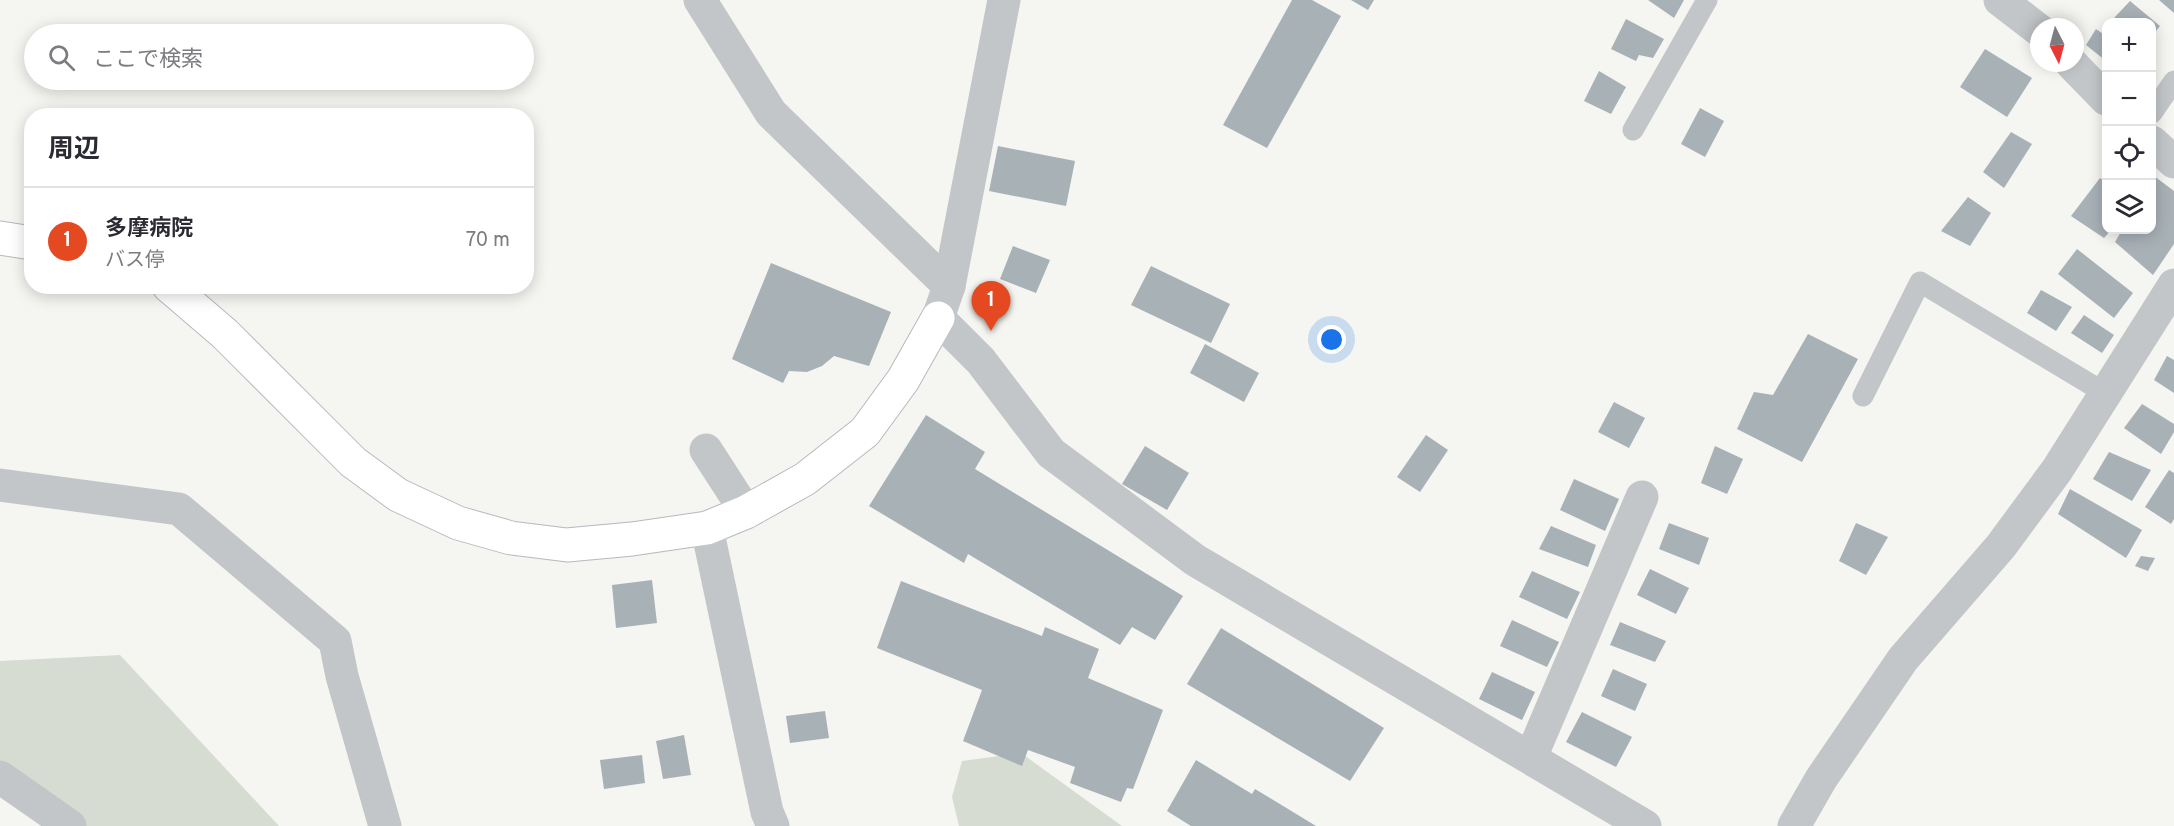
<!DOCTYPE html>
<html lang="ja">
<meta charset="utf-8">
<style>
:root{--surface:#fff;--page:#f7f7f7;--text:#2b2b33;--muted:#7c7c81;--line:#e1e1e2;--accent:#e54921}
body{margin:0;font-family:Overpass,"Noto Sans JP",sans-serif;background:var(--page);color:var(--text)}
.controls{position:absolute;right:18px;top:18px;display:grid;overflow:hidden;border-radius:12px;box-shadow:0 3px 15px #0003}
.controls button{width:54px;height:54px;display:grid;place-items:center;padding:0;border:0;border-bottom:2px solid var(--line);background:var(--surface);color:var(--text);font:30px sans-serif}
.compass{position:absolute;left:2030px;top:18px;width:54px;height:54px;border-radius:50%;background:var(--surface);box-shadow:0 3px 15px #0003;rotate:174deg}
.you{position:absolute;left:1332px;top:340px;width:21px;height:21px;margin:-15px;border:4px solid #fff;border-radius:50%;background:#1a73e8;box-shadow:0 0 0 9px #1a73e833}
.badge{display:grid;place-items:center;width:39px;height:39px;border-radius:50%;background:var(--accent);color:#fff;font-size:20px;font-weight:700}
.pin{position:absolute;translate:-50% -50px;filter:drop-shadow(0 2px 3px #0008)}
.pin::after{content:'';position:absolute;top:32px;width:21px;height:18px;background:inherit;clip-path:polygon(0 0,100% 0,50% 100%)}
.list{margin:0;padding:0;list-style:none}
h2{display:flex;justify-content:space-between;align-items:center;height:78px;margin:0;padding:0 24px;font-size:26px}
h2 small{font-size:20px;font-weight:400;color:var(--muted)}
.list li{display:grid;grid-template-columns:39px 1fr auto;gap:18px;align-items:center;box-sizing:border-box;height:108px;padding:0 24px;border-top:2px solid var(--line)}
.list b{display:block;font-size:22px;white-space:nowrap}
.list p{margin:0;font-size:20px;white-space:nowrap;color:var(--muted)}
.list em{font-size:20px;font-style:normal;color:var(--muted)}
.icon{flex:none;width:33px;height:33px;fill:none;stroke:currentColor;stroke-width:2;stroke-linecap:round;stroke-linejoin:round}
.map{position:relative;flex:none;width:2174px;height:826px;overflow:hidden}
.search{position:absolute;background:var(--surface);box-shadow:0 3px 15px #0003;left:24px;top:24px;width:510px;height:66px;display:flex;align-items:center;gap:15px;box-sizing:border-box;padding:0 21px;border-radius:33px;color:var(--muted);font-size:22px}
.panel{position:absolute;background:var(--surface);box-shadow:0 3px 15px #0003;left:24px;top:108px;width:510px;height:186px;border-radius:24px}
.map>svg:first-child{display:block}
.green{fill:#d6dcd2}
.building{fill:#a8b1b6}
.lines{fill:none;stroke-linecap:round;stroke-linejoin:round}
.secondary-casing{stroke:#b4babe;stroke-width:35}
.lane{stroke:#c2c6c9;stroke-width:21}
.street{stroke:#c2c6c9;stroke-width:33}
.secondary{stroke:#fff;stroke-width:33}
</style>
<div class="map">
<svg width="2174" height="826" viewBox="0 0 2174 826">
<rect width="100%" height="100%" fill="#f5f5f1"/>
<g class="green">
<polygon points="120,655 279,826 52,826 0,772 0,661"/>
<polygon points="1021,753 1122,826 959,826 952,797 962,761"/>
</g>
<g class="building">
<polygon points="1292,0 1312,0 1341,16 1267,148 1223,125"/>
<polygon points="1351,0 1374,0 1368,10"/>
<polygon points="1648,0 1684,0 1674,18"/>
<polygon points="2159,0 2174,0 2174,13"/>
<polygon points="2130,1 2160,26 2152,36 2152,22 2120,22 2114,18"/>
<polygon points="1626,19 1664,39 1653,58 1639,55 1636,61 1611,49"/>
<polygon points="2096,29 2106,36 2106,61 2086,45"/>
<polygon points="1985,49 2032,78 2007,117 1960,87"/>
<polygon points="1599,71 1626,87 1611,114 1584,101"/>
<polygon points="1700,108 1724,121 1705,157 1681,144"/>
<polygon points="2011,132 2032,144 2004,188 1983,172"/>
<polygon points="998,146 1075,161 1066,206 989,191"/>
<polygon points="2154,176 2174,191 2174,244 2153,275 2115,242 2122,230 2152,230 2152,180"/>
<polygon points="2100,178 2106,183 2106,230 2111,230 2104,238 2071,216"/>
<polygon points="1968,197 1991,213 1970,246 1941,231"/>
<polygon points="1013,246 1050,260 1036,293 1000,279"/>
<polygon points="2077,249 2133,293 2114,318 2058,274"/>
<polygon points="771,263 891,312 869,366 834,356 822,366 807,372 789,371 783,383 732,359"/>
<polygon points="1151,266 1230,304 1211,343 1131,305"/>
<polygon points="2041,290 2072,307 2056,331 2027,313"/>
<polygon points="2084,315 2114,335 2102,353 2071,333"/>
<polygon points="1808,334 1858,359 1802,462 1737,429 1754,392 1773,395"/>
<polygon points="1205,344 1259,373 1244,402 1190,373"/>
<polygon points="2167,356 2174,360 2174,393 2154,380"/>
<polygon points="1614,402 1645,418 1629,448 1598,432"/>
<polygon points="2142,404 2174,424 2174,432 2161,454 2124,428"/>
<polygon points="926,415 985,452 975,469 1183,596 1155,640 1132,627 1120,645 968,554 964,563 869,506"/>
<polygon points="1426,435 1448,450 1420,492 1397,477"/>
<polygon points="1145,446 1189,473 1167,510 1122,484"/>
<polygon points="1715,446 1743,459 1727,494 1701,483"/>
<polygon points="2109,452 2151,470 2132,501 2093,479"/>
<polygon points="2169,470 2174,473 2174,519 2171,524 2145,507"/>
<polygon points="1574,479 1619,499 1605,531 1560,510"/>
<polygon points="2070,489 2142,530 2126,558 2058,514"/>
<polygon points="1669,523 1709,538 1699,565 1659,549"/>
<polygon points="1856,523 1888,537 1866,575 1839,561"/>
<polygon points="1551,526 1596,545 1588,567 1539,549"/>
<polygon points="2141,556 2155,558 2148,571 2135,566"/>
<polygon points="1650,569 1689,588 1676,614 1637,595"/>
<polygon points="1532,571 1580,592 1567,619 1519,597"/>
<polygon points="652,580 657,623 616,628 612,585"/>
<polygon points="901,581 1042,636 1045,627 1099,649 1088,678 1163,710 1133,789 1127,788 1121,802 1070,783 1075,767 1028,750 1022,766 963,741 982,690 877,648"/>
<polygon points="1512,620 1559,642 1547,667 1500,646"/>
<polygon points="1620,622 1666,641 1655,662 1610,645"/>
<polygon points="1221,628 1384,728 1350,781 1187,684"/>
<polygon points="1613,669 1647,684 1635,711 1601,696"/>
<polygon points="1492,672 1535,692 1522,720 1479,699"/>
<polygon points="825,711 829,738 790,743 786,716"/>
<polygon points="1582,712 1632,737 1616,767 1566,742"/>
<polygon points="684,735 691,775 663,779 656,741"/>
<polygon points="642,755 645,783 604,789 600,760"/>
<polygon points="1196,760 1252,794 1255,789 1316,826 1191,826 1167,811"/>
</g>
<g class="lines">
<defs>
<g id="secondary">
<polyline points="0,238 32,243"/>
<polyline points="169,286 225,334 353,462 398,495 458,523 511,538 567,545 632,539 707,528 746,512 805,479 865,432 903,380 938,318"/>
</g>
</defs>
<use href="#secondary" class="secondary-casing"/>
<g class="lane">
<polyline points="2152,113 2174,81"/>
<polyline points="1633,130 1707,0"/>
<polyline points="1863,396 1920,282 2105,393"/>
</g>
<g class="street">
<polyline points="700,0 771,113 949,286"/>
<polyline points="1004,0 949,286 938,318 981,361 1051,453 1195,560 1645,826"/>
<polyline points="2000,0 2039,30"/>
<polyline points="2071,63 2106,99"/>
<polyline points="2152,142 2174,162"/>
<polyline points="706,450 746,512"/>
<polyline points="0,485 179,509 335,641 342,676 385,826"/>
<polyline points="707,528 767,812 773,826"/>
<polyline points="1531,757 1642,497"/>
<polyline points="0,777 70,826"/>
<polyline points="1794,826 1821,779 1903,659 2001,546 2057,470 2174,285"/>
</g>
<use href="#secondary" class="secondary"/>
</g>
</svg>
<div class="controls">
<button>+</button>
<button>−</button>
<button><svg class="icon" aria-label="locate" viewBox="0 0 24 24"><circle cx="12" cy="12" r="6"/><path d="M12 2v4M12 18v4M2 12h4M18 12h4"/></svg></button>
<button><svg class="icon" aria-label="layers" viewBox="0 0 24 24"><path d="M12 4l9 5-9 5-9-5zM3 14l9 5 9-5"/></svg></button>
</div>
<svg class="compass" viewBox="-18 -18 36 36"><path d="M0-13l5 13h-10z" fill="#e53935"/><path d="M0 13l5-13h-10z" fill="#7c7c81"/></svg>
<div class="you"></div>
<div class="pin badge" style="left:991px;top:331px">1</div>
<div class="search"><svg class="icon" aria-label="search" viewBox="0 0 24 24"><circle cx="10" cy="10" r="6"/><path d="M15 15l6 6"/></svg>ここで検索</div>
<section class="panel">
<h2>周辺<small></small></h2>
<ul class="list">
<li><span class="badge">1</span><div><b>多摩病院</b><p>バス停</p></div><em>70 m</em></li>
</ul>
</section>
</div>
